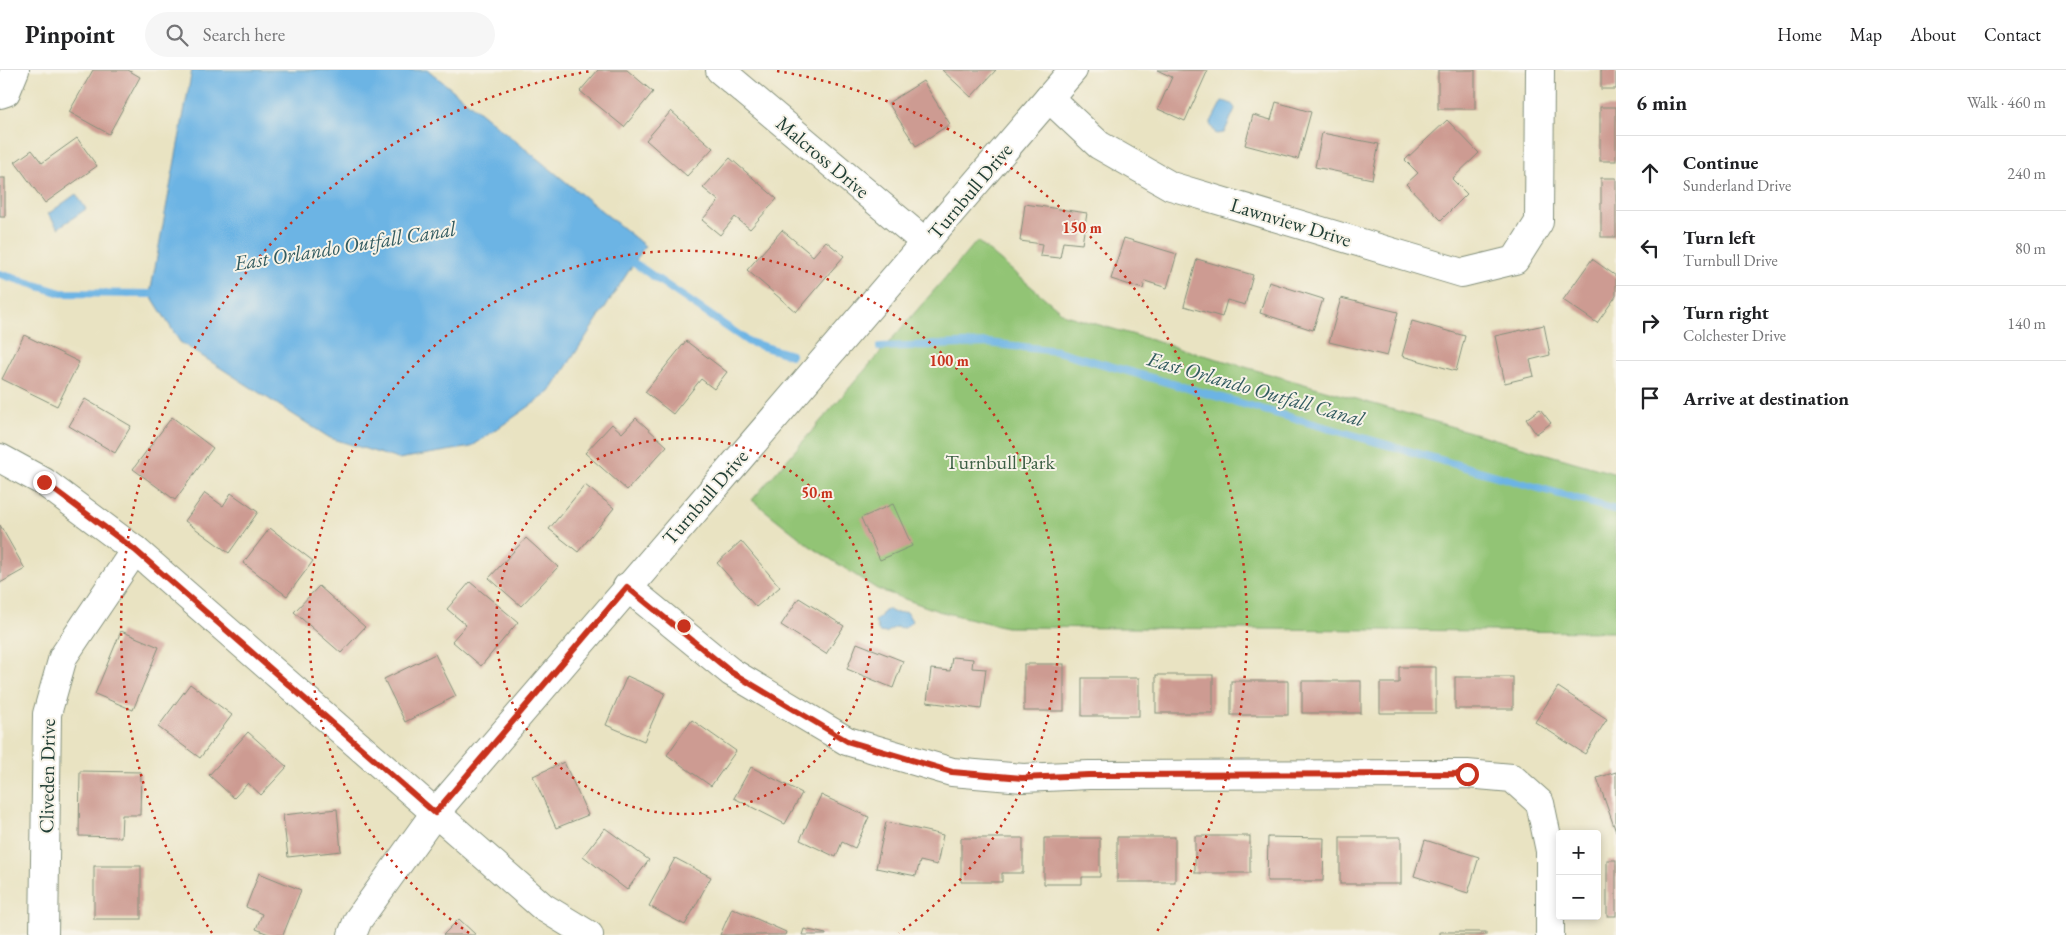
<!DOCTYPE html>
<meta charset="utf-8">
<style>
:root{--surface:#fff;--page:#f6f6f6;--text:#202124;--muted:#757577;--line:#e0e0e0}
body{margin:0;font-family:"EB Garamond",serif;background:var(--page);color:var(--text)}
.controls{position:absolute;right:15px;bottom:15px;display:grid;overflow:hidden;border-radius:5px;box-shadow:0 2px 8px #0003}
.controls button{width:45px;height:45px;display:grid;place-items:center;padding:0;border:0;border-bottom:1px solid var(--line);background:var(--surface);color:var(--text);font:25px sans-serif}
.stop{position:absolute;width:15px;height:15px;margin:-11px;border:4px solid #c8321e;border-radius:50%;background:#fff}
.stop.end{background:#c8321e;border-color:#fff;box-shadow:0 1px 5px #0008}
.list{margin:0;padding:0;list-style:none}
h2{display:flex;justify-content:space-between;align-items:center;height:65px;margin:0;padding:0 20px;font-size:21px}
h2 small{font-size:16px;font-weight:400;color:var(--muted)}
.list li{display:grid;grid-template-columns:32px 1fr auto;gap:15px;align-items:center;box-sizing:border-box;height:75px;padding:0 20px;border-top:1px solid var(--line)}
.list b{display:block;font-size:19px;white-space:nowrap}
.list p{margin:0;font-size:16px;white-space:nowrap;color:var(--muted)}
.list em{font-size:16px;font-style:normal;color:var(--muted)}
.icon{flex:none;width:28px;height:28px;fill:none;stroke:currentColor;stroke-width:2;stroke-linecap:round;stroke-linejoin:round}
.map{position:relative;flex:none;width:1616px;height:865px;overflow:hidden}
header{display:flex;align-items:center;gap:30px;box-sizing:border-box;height:70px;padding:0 25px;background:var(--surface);border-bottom:1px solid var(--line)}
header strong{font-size:24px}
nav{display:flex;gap:28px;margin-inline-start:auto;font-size:18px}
.search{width:350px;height:45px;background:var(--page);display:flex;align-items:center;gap:12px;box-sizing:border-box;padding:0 18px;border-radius:28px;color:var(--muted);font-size:19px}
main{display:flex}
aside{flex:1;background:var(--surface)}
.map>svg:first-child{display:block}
.green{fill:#92c475;stroke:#588054}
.water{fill:#6cb4e4;stroke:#46788c}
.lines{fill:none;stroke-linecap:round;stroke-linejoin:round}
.stream{stroke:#6cb4e4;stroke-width:8}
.building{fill:#cd9b92}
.minor-casing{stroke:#84907b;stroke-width:30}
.minor{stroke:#fff;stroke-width:28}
.route{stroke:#c8321e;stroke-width:6}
.ring{fill:none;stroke:#c8321e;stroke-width:2.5;stroke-dasharray:2.5 5}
.labels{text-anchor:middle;stroke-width:4;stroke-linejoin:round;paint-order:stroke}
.street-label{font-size:20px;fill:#1f3d34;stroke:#f7f3e8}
.park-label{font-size:20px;fill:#3c5f44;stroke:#f7f3e8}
.water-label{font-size:21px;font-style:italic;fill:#325b60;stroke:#f7f3e8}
.centre{fill:#c8321e;stroke:#f7f3e8;stroke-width:2.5}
.ring-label{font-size:15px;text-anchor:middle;font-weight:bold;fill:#c8321e;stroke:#f7f3e8;stroke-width:4;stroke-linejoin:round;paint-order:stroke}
</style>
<header>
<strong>Pinpoint</strong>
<div class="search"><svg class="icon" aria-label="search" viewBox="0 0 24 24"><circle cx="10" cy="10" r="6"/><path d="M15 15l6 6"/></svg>Search here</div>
<nav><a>Home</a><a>Map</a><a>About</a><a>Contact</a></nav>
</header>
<main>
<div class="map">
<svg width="1616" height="865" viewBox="0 0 1616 865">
<rect width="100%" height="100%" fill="#f7f3e8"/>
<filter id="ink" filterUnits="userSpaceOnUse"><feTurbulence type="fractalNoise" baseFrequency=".02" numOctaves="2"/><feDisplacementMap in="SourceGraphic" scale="10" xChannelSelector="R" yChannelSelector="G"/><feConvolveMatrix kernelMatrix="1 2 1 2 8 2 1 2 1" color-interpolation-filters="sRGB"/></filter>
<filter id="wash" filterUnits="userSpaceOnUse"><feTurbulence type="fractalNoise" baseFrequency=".0096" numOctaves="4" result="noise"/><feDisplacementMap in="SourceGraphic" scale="20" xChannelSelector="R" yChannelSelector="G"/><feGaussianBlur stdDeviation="1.12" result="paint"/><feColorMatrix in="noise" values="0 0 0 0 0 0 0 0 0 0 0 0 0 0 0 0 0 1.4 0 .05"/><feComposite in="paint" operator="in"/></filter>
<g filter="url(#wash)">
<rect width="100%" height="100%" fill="#e9e3c2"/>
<polygon class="green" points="977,171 1065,245 1616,404 1616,562 1006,557 938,541 877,519 810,476 752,430"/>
<g class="water">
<polygon points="192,0 428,0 645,176 550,322 471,377 398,389 330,368 180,272 150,224"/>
<path d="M 1222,31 C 1227,32 1233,33 1235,39 L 1224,63 L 1216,64 L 1210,54 Z"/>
<polygon points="76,124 86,139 58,158 48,144"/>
<polygon points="887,539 895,543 907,542 912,551 905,558 895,557 886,563 879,562 875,551 881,546 884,540"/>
</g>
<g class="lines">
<g class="stream">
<polyline points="623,191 634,193 749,272 791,285"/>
<polyline points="0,204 61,223 150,224 160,223"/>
<polyline points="880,277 988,273 1057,281 1616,440"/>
</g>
</g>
<g id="blocks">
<g class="building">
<polygon points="93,0 128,0 140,7 109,64 69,42"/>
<polygon points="598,0 627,0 653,22 624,57 580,21"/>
<polygon points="942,0 996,0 971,27"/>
<polygon points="1157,0 1208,0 1185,51 1158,39 1172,7"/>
<rect x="1438" y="0" width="37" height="39"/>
<rect x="1601" y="0" width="15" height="19"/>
<polygon points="923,11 950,54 916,76 888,33"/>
<polygon points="1276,32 1311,42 1298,89 1245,75 1253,45 1271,50"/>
<rect x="1600" y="37" width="16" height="54"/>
<polygon points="671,41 713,78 687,106 646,70"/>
<polygon points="1447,50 1479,83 1452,109 1467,124 1441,150 1406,114 1418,103 1405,90"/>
<polygon points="1322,63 1379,74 1372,109 1315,97"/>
<polygon points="77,68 97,96 45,133 15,92 32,80 42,93"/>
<polygon points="730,88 777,129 750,159 735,147 720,165 702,150 719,131 703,118"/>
<rect x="0" y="108" width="5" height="39"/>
<rect x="1601" y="108" width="15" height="59"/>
<polygon points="1025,134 1087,143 1082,174 1063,172 1060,188 1040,186 1042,174 1020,171"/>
<polygon points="782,160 813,186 826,171 844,186 796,242 747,200"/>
<polygon points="1124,168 1177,184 1167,218 1145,211 1143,219 1111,209"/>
<polygon points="1197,189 1253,205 1245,235 1227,230 1222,247 1184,236"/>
<polygon points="1592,189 1616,206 1616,226 1597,253 1563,230"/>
<polygon points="1269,212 1323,229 1313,260 1260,243"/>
<polygon points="1341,228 1398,242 1387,286 1329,272"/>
<polygon points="1412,251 1465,266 1456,301 1402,286"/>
<polygon points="1544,255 1550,285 1530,290 1534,306 1505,313 1495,266"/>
<polygon points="24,265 79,292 57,336 2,309"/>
<polygon points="686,271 727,302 714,319 701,309 673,344 645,322"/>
<polygon points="85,329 131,356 115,383 69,356"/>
<polygon points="1540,339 1551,353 1536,364 1526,349"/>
<polygon points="172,347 213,378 175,430 133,399"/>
<polygon points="636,348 667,376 627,420 585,383 612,354 622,363"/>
<polygon points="585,415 614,438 578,482 549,459"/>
<polygon points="205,423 223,436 231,423 258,442 229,483 185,451"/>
<polygon points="893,434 912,476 880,490 861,448"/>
<polygon points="0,455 25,499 0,513"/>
<polygon points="270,458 313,491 287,526 243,493"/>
<polygon points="526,468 558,497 521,536 489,508"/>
<polygon points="741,471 780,517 756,537 717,493"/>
<polygon points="470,512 518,552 481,596 452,571 466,555 447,539"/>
<polygon points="319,516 365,557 341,583 294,542"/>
<polygon points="799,528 844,556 826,584 781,555"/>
<polygon points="121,561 159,577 133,640 95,624"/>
<polygon points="857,573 903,591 893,618 847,599"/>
<polygon points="435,584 456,626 405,652 384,609"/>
<polygon points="952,587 973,589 972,598 986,599 981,639 927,632 931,599 950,601"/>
<rect x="1024" y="594" width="40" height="47"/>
<polygon points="1399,597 1436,597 1436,643 1380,643 1380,613 1399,613"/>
<rect x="1156" y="605" width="57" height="38"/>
<polygon points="627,606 665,623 644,671 606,655"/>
<rect x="1455" y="607" width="58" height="32"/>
<rect x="1082" y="608" width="57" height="38"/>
<rect x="1231" y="611" width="57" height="34"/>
<rect x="1302" y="611" width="59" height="32"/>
<polygon points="190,614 232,645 200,688 158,657"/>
<polygon points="1558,617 1607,649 1585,684 1535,652"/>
<polygon points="692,650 736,681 711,716 667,685"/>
<polygon points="248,662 287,697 261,725 248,713 234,728 209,705"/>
<polygon points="564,692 588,745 556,758 533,706"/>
<polygon points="751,697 802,723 785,754 734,728"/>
<polygon points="80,701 141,702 140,745 122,745 121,767 79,766"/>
<polygon points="1616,702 1616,762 1597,708"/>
<polygon points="821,725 869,747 855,778 842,772 836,787 800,770"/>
<polygon points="337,739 341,781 288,787 283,745"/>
<polygon points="886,752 943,765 937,795 920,791 916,806 876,798"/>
<polygon points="605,758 649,790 627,820 583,786"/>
<rect x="1195" y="766" width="55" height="37"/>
<rect x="1117" y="767" width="58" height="45"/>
<polygon points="1268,767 1324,768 1323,811 1267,811"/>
<rect x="1340" y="767" width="61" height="47"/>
<polygon points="961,768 1023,768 1023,803 1002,803 1002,812 961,812"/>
<polygon points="1044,768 1100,768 1100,807 1082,807 1082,814 1044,814"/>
<polygon points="1425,770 1479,787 1468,823 1414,806"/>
<polygon points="675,788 711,807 685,855 649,836"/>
<rect x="1607" y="790" width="9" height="56"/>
<rect x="94" y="796" width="47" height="53"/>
<polygon points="259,803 301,820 283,865 271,865 256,859 262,844 246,837"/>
<polygon points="732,838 786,862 785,865 720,865"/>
<polygon points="459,849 476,865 443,865"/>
<polygon points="804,859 826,864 826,865 802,865"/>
<rect x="1440" y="862" width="46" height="3"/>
</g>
</g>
</g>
<g filter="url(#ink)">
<use href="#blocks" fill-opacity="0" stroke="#84907b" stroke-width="1"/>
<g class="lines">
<defs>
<g id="minor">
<polyline points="720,0 926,173"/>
<polyline points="0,24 6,22 15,0"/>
<polyline points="1049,28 1099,75 1171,116 1462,203 1515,190 1539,152 1540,0"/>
<polyline points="0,388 44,412 135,480 543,837 589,865"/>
<polyline points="627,517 731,602 847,671 952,702 1023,708 1089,705 1467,704 1512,708 1540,733 1550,781 1550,865"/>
<polyline points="44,865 47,644 63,587 135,480"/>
<polyline points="352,865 358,850 435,743 1073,0"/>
</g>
</defs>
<use href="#minor" class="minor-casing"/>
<use href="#minor" class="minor"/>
</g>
</g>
<g class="lines" filter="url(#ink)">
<polyline class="route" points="44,412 135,480 435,743 627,517 731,602 847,671 952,702 1022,708 1089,705 1467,704"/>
</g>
<g class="ring">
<circle cx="684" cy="556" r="188"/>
<path d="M469 863A375 375 0 1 1 899 863"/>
<path d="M212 863A563 563 0 0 1 591 1M777 1A563 563 0 0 1 1156 863"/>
</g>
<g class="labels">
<g class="street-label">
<text transform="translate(823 87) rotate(40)" y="7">Malcross Drive</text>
<text transform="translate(970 121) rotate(-50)" y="7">Turnbull Drive</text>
<text transform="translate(1291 152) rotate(17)" y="7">Lawnview Drive</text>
<text transform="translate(705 427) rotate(-49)" y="7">Turnbull Drive</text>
<text transform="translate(47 706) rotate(-89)" y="7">Cliveden Drive</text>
</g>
<g class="park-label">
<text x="1000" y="399">Turnbull Park</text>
</g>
<g class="water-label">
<text transform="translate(345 176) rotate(-9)" y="7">East Orlando Outfall Canal</text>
<text transform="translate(1256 319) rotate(16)" y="7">East Orlando Outfall Canal</text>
</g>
</g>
<circle cx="684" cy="556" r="8" class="centre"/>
<g class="ring-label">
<text x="1082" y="163">150 m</text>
<text x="949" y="296">100 m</text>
<text x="817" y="428">50 m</text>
</g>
</svg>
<div class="controls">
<button>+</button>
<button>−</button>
</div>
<div class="stop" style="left:1467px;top:704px"></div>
<div class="stop end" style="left:44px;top:412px"></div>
</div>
<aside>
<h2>6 min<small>Walk · 460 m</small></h2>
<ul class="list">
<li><svg class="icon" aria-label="ahead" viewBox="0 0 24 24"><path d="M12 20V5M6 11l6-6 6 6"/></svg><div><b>Continue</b><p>Sunderland Drive</p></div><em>240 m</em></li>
<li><svg class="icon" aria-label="left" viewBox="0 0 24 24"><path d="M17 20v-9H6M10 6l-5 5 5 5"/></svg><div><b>Turn left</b><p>Turnbull Drive</p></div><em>80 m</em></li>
<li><svg class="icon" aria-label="right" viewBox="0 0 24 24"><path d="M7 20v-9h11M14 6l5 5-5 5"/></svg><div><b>Turn right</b><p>Colchester Drive</p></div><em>140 m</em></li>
<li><svg class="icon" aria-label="arrive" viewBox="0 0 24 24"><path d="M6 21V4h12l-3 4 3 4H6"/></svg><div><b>Arrive at destination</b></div></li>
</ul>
</aside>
</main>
